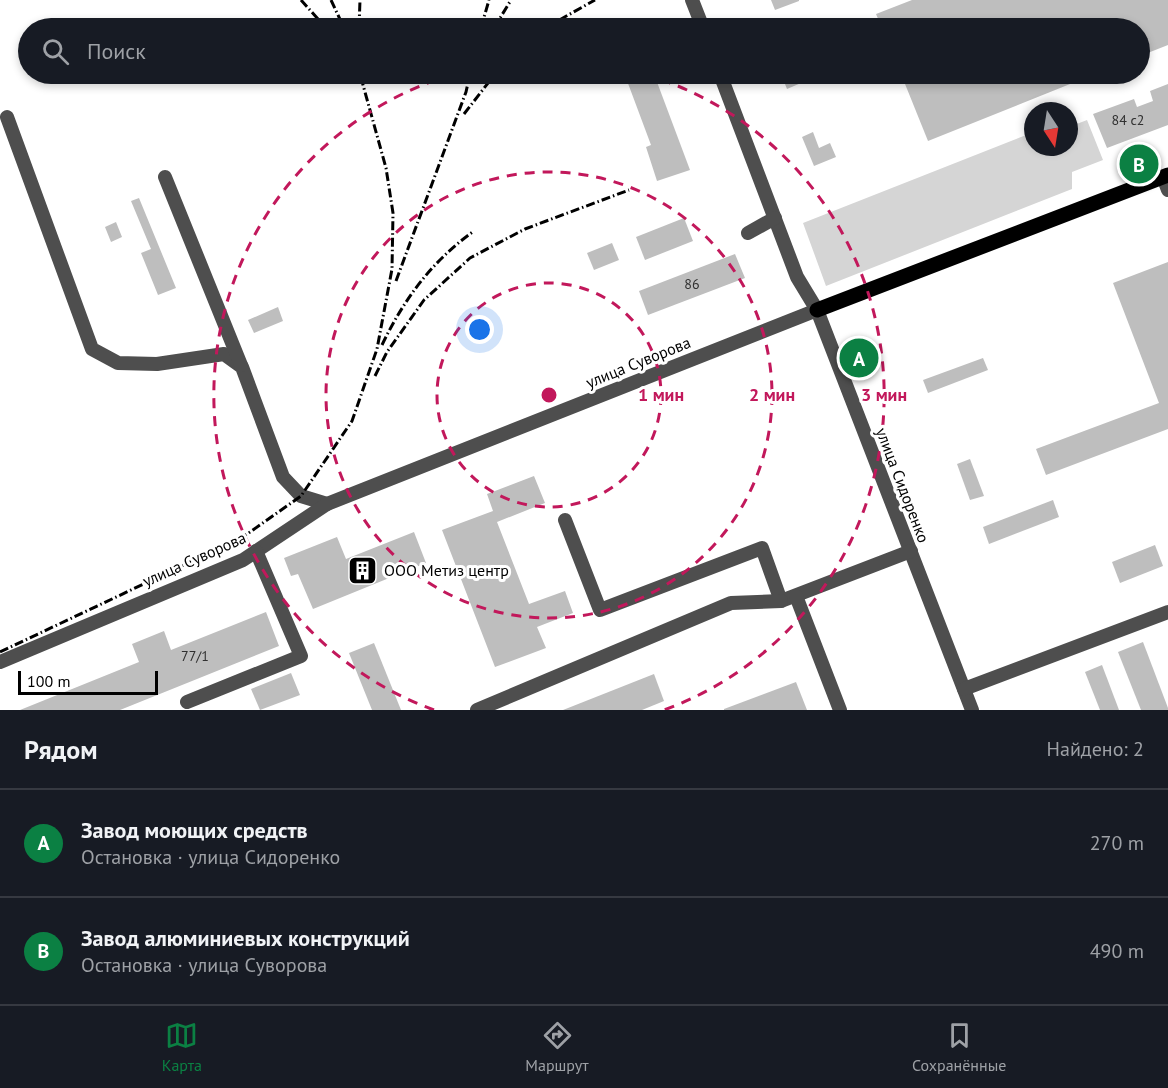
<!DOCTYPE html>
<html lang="ru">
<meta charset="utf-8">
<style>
:root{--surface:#171b24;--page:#20242c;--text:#f1f3f6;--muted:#9ea1a6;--line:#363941;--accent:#0b8043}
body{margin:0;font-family:"PT Sans",sans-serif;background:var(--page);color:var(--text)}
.compass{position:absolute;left:1024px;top:102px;width:54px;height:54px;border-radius:50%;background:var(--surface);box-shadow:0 3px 9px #0003;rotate:168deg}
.scale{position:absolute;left:18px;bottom:15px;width:140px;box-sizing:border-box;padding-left:6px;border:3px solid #000;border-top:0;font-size:16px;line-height:21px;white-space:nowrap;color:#000;-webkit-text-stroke:4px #fff;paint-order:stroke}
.you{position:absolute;left:480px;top:330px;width:21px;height:21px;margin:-15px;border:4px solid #fff;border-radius:50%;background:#1a73e8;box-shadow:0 0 0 9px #1a73e833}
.badge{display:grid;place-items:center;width:39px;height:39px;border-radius:50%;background:var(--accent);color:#fff;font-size:20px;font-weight:700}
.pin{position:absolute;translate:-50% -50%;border:3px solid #fff;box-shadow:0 2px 6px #0006}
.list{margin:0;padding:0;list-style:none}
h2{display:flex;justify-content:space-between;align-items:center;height:78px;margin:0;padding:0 24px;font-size:26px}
h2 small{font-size:20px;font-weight:400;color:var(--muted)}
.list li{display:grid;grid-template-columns:39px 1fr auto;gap:18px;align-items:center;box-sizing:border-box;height:108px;padding:0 24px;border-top:2px solid var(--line)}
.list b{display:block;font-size:22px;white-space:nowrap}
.list p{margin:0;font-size:20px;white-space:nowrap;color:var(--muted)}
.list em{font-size:20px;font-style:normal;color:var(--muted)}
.icon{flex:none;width:33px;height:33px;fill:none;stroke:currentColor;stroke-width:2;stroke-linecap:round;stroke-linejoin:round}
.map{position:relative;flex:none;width:1168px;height:710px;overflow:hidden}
.search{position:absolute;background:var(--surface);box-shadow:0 3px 9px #0003;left:18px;right:18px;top:18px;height:66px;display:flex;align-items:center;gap:15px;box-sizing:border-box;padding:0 21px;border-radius:33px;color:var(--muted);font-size:22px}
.sheet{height:294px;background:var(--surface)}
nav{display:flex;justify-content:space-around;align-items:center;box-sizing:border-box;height:84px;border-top:2px solid var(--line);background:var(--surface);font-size:16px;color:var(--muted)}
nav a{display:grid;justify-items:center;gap:3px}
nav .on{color:var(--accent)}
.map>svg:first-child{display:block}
.green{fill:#d5d5d5}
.building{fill:#bebebe}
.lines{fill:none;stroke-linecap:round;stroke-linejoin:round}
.minor{stroke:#4e4e4e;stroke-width:14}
.major{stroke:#000;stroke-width:15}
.rail{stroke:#000;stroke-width:3;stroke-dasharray:9 3 1.5 3;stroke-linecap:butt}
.ring{fill:none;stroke:#c2185b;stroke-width:3;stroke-dasharray:10 8}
.labels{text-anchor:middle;stroke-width:6;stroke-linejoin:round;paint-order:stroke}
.number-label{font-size:14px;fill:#303030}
.street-label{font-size:16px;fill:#000;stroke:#fff}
.poi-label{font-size:16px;fill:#000;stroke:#fff;text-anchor:start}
.centre{fill:#c2185b;stroke:#fff;stroke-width:3}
.ring-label{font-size:18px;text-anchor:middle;font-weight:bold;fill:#c2185b;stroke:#fff;stroke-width:6;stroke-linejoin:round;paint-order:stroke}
</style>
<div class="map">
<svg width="1168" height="710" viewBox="0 0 1168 710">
<rect width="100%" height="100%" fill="#fff"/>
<polygon class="green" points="1087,120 1103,160 1072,172 1072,189 826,286 803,223 1031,133 1033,134 1033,147 1069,147 1069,127"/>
<g class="building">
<polygon points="771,0 799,0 799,1 775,10"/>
<polygon points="912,0 1168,0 1168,45 1140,56 1140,28 882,28 876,14"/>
<polygon points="639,74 654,74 690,170 657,181 646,147 651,145 626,78"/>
<polygon points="781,74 805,74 808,80 787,89"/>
<polygon points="901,74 1095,74 928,141"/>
<polygon points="1168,84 1168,125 1107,148 1093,114 1134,99 1137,107 1153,101 1150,91"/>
<polygon points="813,132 819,148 830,143 836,157 814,166 802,137"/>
<polygon points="139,198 176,288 158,295 141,253 151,249 131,201"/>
<polygon points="684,218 693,241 645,260 636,237"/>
<polygon points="116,222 122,237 111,242 105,227"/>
<polygon points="612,243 619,260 594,270 587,253"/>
<polygon points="735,254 745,278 648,315 639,291"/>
<polygon points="1168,262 1168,429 1046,475 1036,449 1159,403 1113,283"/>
<polygon points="278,307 283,321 254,333 248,320"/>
<polygon points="983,358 988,370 928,393 923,380"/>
<polygon points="970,459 984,496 970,500 957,464"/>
<polygon points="534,476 545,503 497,522 529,604 565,591 573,613 537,627 546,648 495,667 442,530 493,511 487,494"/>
<polygon points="1053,500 1059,517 989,544 983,527"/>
<polygon points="414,532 426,563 313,609 298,574 291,576 284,558 337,537 346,559"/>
<polygon points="1155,545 1163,566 1120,583 1112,562"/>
<polygon points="266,612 279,646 120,710 20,710 139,662 132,644 164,631 171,650"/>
<polygon points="1143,642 1168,708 1168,710 1141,710 1118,652"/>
<polygon points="374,643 401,710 372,710 349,653"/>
<polygon points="1102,665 1119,710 1100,710 1085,672"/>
<polygon points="291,673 300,695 260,710 251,689"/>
<polygon points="654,674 664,701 642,710 563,710"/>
<polygon points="796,682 807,710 724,710 724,709"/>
</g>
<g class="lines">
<g class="minor">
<polyline points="692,0 703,28"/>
<polyline points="720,74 797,277 817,310 972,710"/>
<polyline points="7,117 92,349 118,363 157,364 224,354 242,367 283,477 301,496 327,504"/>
<polyline points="165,177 241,365"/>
<polyline points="1163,177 1168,190"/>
<polyline points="748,233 775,218"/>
<polyline points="565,520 600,610 762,548 781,601 911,551"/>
<polyline points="796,596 840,710"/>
<polyline points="0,662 243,560 327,504 817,310"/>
<polyline points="964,689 1168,612"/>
<polyline points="187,702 301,656 256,551"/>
<polyline points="477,710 731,603 781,601"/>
</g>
<polyline class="major" points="817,310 1168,175"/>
<g class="rail">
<polyline points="301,0 326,28"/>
<polyline points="331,0 344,28"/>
<polyline points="359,28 360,0"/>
<polyline points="481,28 489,0"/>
<polyline points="494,28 511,0"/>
<polyline points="545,28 595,0"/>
<polyline points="464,114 495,74"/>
<polyline points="396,281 466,92 470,74"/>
<path d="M 382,345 C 404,299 432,261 474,231"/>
<polyline points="375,376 387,352 424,300 470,258 525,229 629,190"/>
<polyline points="0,652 243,537 301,496 352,421 377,349 392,269 393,213 386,168 360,74"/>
</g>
</g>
<g class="ring">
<circle cx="549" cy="395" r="112"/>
<circle cx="549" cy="395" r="223"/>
<path d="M434 710A335 335 0 0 1 454 74M644 74A335 335 0 0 1 664 710"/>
</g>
<defs>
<symbol id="building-square" viewBox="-11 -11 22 22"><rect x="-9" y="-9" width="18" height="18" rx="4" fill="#000" stroke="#fff"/><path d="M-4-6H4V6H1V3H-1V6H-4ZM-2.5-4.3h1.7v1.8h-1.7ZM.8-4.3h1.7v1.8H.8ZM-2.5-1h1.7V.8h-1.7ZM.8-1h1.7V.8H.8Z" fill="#fff"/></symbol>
</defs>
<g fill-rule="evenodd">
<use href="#building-square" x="346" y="554" width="33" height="33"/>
</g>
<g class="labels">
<g class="number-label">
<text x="1128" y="125">84 с2</text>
<text x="692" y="289">86</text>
<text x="195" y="661">77/1</text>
</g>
<g class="street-label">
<text transform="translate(638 362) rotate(-22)" y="6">улица Суворова</text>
<text transform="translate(903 485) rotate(69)" y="6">улица Сидоренко</text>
<text transform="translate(194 559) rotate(-24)" y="6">улица Суворова</text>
</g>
<g class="poi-label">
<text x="384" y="576">ООО Метиз центр</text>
</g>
</g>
<circle cx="549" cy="395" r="9" class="centre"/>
<g class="ring-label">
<text x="661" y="401">1 мин</text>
<text x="772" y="401">2 мин</text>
<text x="884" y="401">3 мин</text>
</g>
</svg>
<svg class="compass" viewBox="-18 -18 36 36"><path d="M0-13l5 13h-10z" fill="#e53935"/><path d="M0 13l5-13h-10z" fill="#9ea1a6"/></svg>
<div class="scale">100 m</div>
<div class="you"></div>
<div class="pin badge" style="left:859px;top:358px">A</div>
<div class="pin badge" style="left:1139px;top:164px">B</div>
<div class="search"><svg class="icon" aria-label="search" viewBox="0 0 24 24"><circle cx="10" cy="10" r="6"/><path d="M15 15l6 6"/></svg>Поиск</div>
</div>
<section class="sheet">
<h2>Рядом<small>Найдено: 2</small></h2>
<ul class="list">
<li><span class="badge">A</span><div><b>Завод моющих средств</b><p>Остановка · улица Сидоренко</p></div><em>270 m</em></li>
<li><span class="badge">B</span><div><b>Завод алюминиевых конструкций</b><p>Остановка · улица Суворова</p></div><em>490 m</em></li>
</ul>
</section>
<nav>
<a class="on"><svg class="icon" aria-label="map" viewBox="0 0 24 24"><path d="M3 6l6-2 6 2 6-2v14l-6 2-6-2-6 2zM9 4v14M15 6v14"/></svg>Карта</a>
<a><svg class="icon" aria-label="directions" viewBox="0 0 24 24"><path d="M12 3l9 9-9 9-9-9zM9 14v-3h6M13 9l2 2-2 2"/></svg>Маршрут</a>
<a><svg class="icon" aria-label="saved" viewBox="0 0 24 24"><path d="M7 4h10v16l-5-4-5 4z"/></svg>Сохранённые</a>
</nav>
